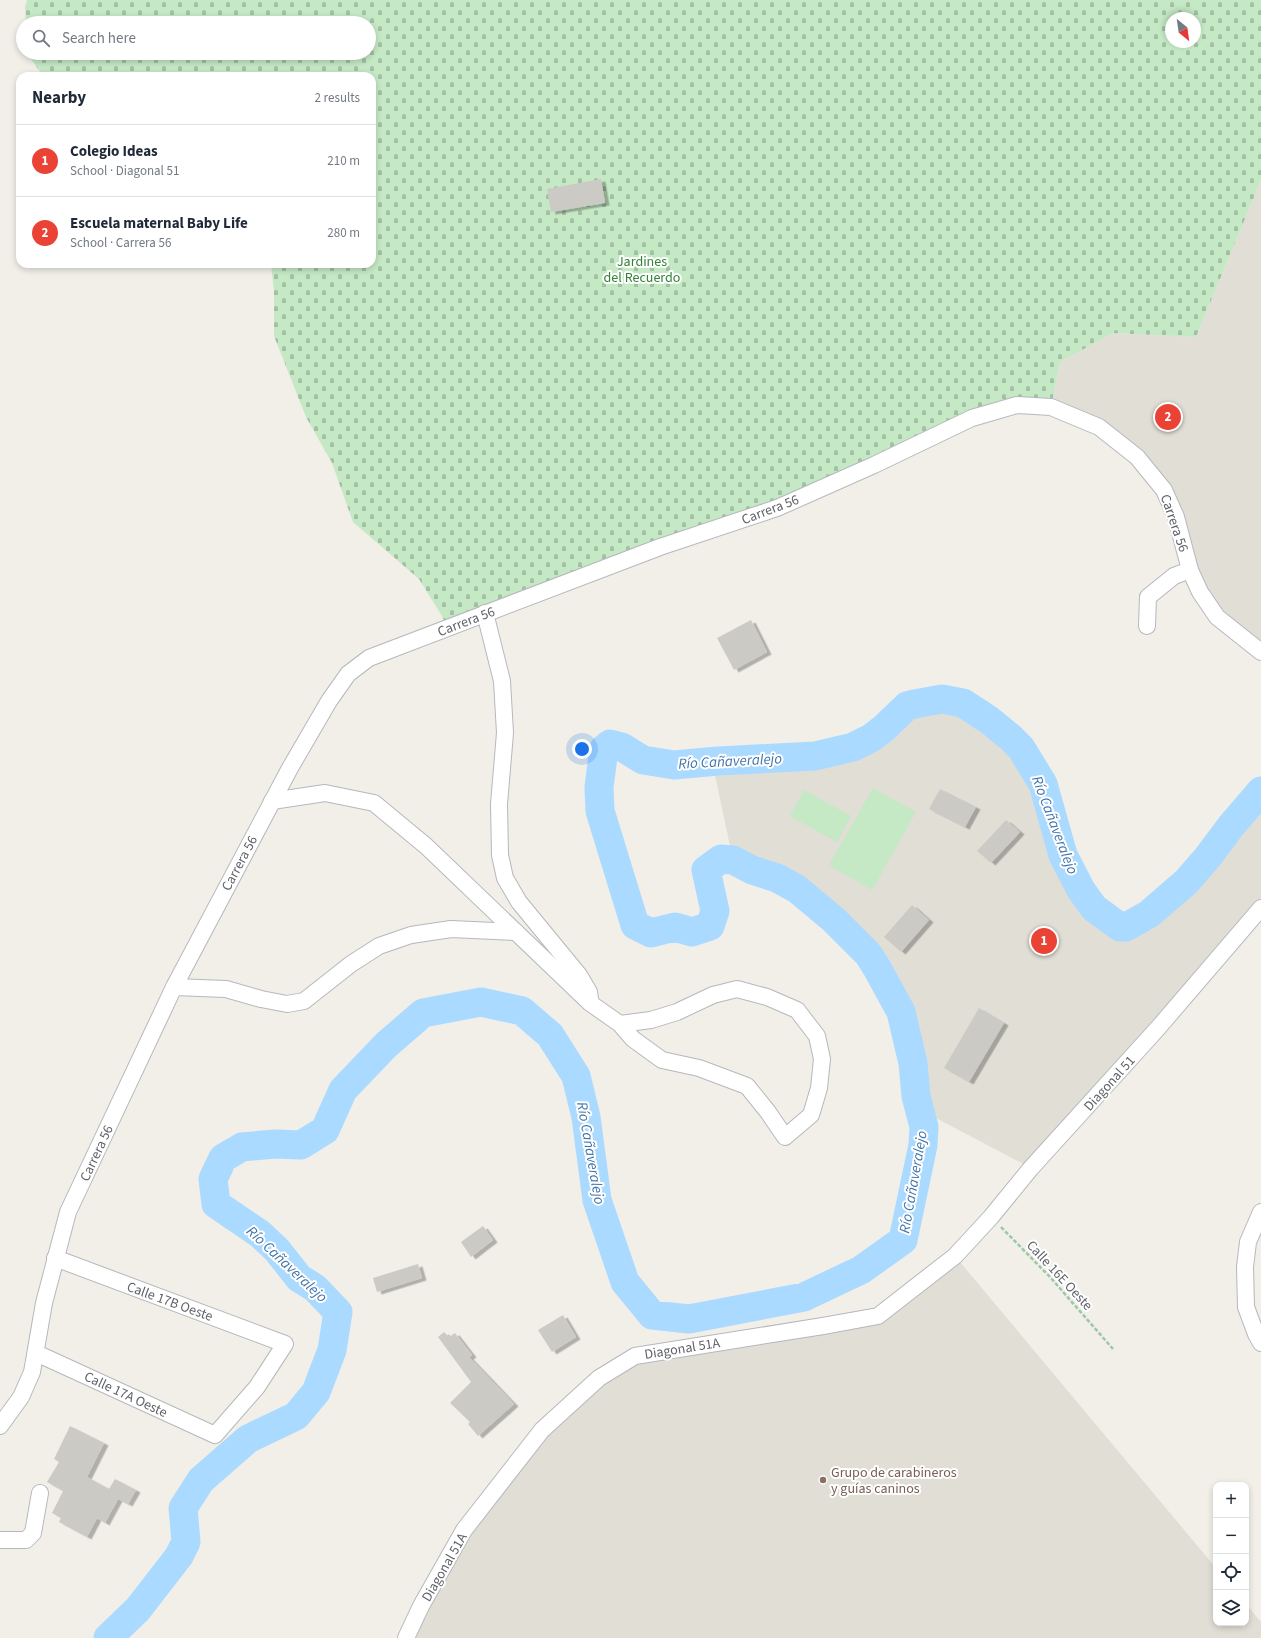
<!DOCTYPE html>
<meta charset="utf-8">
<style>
:root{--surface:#fff;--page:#f2f2f3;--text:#1f2937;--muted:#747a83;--line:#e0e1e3;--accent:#ea4335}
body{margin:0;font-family:"Source Sans 3",sans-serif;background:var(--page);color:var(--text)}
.controls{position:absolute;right:12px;bottom:12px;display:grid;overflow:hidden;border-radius:8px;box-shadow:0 2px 6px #0003}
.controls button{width:36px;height:36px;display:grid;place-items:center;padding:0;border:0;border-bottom:1px solid var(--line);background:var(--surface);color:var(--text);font:20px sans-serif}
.compass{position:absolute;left:1165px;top:12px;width:36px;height:36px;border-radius:50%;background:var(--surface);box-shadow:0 2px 6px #0003;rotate:151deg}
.you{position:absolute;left:582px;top:749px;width:14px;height:14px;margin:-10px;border:3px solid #fff;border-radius:50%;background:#1a73e8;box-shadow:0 0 0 6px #1a73e833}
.badge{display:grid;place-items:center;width:26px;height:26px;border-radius:50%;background:var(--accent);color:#fff;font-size:13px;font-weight:700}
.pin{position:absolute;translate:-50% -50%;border:2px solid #fff;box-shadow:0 1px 4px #0006}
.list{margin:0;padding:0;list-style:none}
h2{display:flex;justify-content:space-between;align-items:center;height:52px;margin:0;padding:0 16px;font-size:17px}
h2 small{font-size:13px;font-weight:400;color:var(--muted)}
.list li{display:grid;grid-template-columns:26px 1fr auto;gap:12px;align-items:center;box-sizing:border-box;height:72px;padding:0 16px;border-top:1px solid var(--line)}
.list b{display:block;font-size:15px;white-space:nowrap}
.list p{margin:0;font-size:13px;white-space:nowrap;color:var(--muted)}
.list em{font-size:13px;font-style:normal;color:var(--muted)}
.icon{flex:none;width:22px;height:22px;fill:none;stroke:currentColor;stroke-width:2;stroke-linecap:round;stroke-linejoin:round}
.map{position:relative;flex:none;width:1261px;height:1638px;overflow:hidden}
.search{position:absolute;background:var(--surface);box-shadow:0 2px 6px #0003;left:16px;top:16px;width:360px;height:44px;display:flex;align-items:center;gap:10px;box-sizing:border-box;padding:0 14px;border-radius:22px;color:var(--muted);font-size:15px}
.panel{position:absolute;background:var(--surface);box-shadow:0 2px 6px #0003;left:16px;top:72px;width:360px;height:196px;border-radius:12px}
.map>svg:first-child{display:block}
.education{fill:#e1ded6}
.grass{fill:#c5e8c5}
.cemetery{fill:url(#cemetery-stones);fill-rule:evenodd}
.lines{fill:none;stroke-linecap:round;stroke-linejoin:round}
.river{stroke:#aadaff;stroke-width:29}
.building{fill:#cccac5;filter:url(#shadow)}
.minor-casing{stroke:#b5b8bc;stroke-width:18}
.path{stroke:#9cc7a9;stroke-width:2.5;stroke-dasharray:4 2;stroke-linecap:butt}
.minor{stroke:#fff;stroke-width:16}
.education-dot{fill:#8d6e63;stroke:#fff;stroke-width:1.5}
.labels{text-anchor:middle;stroke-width:4;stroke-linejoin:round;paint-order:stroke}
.park-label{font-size:14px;fill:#348238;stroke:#fff}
.street-label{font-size:14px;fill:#5f6368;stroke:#fff}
.education-label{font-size:14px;fill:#785e54;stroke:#fff;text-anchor:start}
.water-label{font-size:15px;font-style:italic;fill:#4174aa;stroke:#fff}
</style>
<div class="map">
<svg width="1261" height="1638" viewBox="0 0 1261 1638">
<defs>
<pattern id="cemetery-stones" width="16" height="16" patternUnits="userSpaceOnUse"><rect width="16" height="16" fill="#c5e8c5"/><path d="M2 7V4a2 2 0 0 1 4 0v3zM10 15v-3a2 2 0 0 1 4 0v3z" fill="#a3c0a4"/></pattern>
<filter id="shadow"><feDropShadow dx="4.5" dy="2.5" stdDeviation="0" flood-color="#0004"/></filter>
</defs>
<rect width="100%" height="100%" fill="#f1efe8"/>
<g class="education">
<polygon points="1261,180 1261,652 1217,617 1176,517 1137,457 1051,407 1060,362 1113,333 1196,337"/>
<polygon points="942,699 963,703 989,720 1011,738 1021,748 1043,784 1063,855 1081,890 1094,908 1120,927 1126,927 1149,914 1186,882 1207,858 1231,826 1261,791 1261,908 1031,1168 919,1109 916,1096 913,1063 901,1012 878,968 868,954 834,920 797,889 777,878 752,870 733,860 712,761 815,756 853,747 871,738 884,728 907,706 914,704"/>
<polygon points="955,1256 1216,1568 1216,1623 1246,1623 1246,1604 1261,1622 1261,1638 406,1638 421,1606 542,1430 635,1356 878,1316"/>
</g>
<g class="grass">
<polygon points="873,788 916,812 872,890 829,865"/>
<polygon points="804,790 851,816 837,842 790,816"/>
</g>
<path class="cemetery" d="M 27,0 L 1261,0 L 1261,180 L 1196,337 L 1113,333 L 1060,362 L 1051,407 L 1017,405 L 874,465 L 447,628 L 442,616 L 419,579 L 353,522 L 332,463 L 306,417 L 274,336 L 274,291 L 271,264 L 372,264 L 372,76 L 43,76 L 29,56 L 29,53 L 369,53 L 369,23 L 26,23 L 25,7 ZM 1171,18 L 1195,18 L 1195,42 L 1171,42 Z"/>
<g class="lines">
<polyline class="river" points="108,1638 138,1609 179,1556 186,1542 183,1508 201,1480 248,1439 296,1416 316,1392 332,1350 338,1312 315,1288 299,1278 277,1250 260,1234 216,1204 213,1179 223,1158 242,1147 275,1144 301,1145 325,1130 343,1090 386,1045 423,1013 481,1002 522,1011 550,1035 576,1076 586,1117 597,1200 625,1282 652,1315 689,1319 804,1297 861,1270 903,1240 923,1145 924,1127 916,1096 913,1063 901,1012 877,968 868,954 834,920 797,889 777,878 752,870 733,860 721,859 706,870 715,911 710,926 692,932 675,927 651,933 635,925 600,811 599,787 604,749 610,744 622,747 643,760 674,765 718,761 815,756 853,747 871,738 884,728 907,706 914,704 942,699 963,703 989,720 1011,738 1021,748 1043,784 1063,855 1081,890 1094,908 1120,927 1126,927 1149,914 1186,882 1207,858 1231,826 1261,791"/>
</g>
<g class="building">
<polygon points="601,179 605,203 551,212 547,189"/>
<polygon points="751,620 767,652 734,670 717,638"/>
<polygon points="940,789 976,807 965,827 929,809"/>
<polygon points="1006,820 1020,832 991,863 977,851"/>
<polygon points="912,905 929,920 901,952 884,937"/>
<polygon points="979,1008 1004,1023 969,1082 944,1068"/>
<polygon points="483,1226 493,1240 471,1257 461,1242"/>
<polygon points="418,1264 422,1278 377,1292 373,1278"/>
<polygon points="563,1315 576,1337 552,1352 538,1330"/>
<polygon points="444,1332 449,1337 455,1333 472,1355 469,1357 514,1404 478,1436 468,1424 470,1422 450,1403 471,1382 438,1337"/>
<polygon points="70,1426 104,1443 87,1477 109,1489 115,1479 136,1490 128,1504 118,1499 105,1523 97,1518 87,1537 59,1522 61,1518 52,1513 63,1491 47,1482 59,1462 54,1459"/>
</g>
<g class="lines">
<defs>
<g id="minor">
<polyline points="485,613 502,681 505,733 499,804 500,855 505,878 519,902 579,975 589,992 590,999"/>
<polyline points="1147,626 1148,597 1174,576 1190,570"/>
<polyline points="272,801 325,793 374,803 426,846 590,1003 620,1024 633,1039 662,1060 699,1068 747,1086 768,1112 785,1137 811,1115 819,1088 822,1059 817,1036 797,1010 767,997 737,989 713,995 677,1012 651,1020 620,1024"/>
<polyline points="174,987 226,989 261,999 287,1004 304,1001 351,964 379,946 411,935 451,929 516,932"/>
<polyline points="1261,1212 1248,1242 1245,1267 1246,1307 1256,1334 1261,1343"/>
<polyline points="36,1353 215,1435 257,1387 285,1344 55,1258"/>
<polyline points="0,1426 21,1397 32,1372 44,1303 68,1212 174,987 290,768 329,701 348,674 369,658 660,547 777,508 874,465 972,418 1017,405 1051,407 1099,427 1137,457 1164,490 1176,517 1190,570 1200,592 1217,617 1261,652"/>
<polyline points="0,1540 26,1540 33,1533 40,1493"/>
<polyline points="406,1638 421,1606 464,1530 542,1430 599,1378 635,1356 823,1326 878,1316 955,1256 991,1217 1031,1168 1158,1028 1261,908"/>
</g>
</defs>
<use href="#minor" class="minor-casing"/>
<polyline class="path" points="1001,1227 1050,1277 1113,1349"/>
<use href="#minor" class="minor"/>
</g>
<circle class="education-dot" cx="823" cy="1480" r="4"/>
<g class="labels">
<g class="park-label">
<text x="642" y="266">Jardines<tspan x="642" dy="16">del Recuerdo</tspan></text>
</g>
<g class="street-label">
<text transform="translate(770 509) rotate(-21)" y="5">Carrera 56</text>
<text transform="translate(1175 523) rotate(71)" y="5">Carrera 56</text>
<text transform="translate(466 621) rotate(-21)" y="5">Carrera 56</text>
<text transform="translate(239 863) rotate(-62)" y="5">Carrera 56</text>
<text transform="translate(1109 1083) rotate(-48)" y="5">Diagonal 51</text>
<text transform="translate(96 1153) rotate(-65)" y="5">Carrera 56</text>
<text transform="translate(1060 1275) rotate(47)" y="5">Calle 16E Oeste</text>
<text transform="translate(170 1301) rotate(20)" y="5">Calle 17B Oeste</text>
<text transform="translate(682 1348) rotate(-9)" y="5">Diagonal 51A</text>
<text transform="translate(126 1394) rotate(25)" y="5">Calle 17A Oeste</text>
<text transform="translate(444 1567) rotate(-60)" y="5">Diagonal 51A</text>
</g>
<g class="education-label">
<text x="831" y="1477">Grupo de carabineros<tspan x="831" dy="16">y guías caninos</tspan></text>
</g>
<g class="water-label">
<text transform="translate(730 761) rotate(-3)" y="5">Río Cañaveralejo</text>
<text transform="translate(1055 825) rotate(69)" y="5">Río Cañaveralejo</text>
<text transform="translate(591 1153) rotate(80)" y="5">Río Cañaveralejo</text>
<text transform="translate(913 1182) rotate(-80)" y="5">Río Cañaveralejo</text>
<text transform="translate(287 1264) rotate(43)" y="5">Río Cañaveralejo</text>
</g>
</g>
</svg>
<div class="controls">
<button>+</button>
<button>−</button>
<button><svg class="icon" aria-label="locate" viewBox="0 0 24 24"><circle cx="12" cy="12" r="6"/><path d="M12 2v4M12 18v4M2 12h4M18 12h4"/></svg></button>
<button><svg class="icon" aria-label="layers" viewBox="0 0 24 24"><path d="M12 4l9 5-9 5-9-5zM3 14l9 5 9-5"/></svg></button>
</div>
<svg class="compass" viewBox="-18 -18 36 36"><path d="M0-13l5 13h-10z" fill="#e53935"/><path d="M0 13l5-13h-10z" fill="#747a83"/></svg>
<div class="you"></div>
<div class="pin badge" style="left:1044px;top:941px">1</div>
<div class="pin badge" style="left:1168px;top:417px">2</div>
<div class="search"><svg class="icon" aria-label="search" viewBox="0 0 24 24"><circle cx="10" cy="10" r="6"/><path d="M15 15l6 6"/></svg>Search here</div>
<section class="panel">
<h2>Nearby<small>2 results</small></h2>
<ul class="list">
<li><span class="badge">1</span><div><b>Colegio Ideas</b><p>School · Diagonal 51</p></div><em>210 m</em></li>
<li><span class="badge">2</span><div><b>Escuela maternal Baby Life</b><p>School · Carrera 56</p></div><em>280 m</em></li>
</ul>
</section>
</div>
